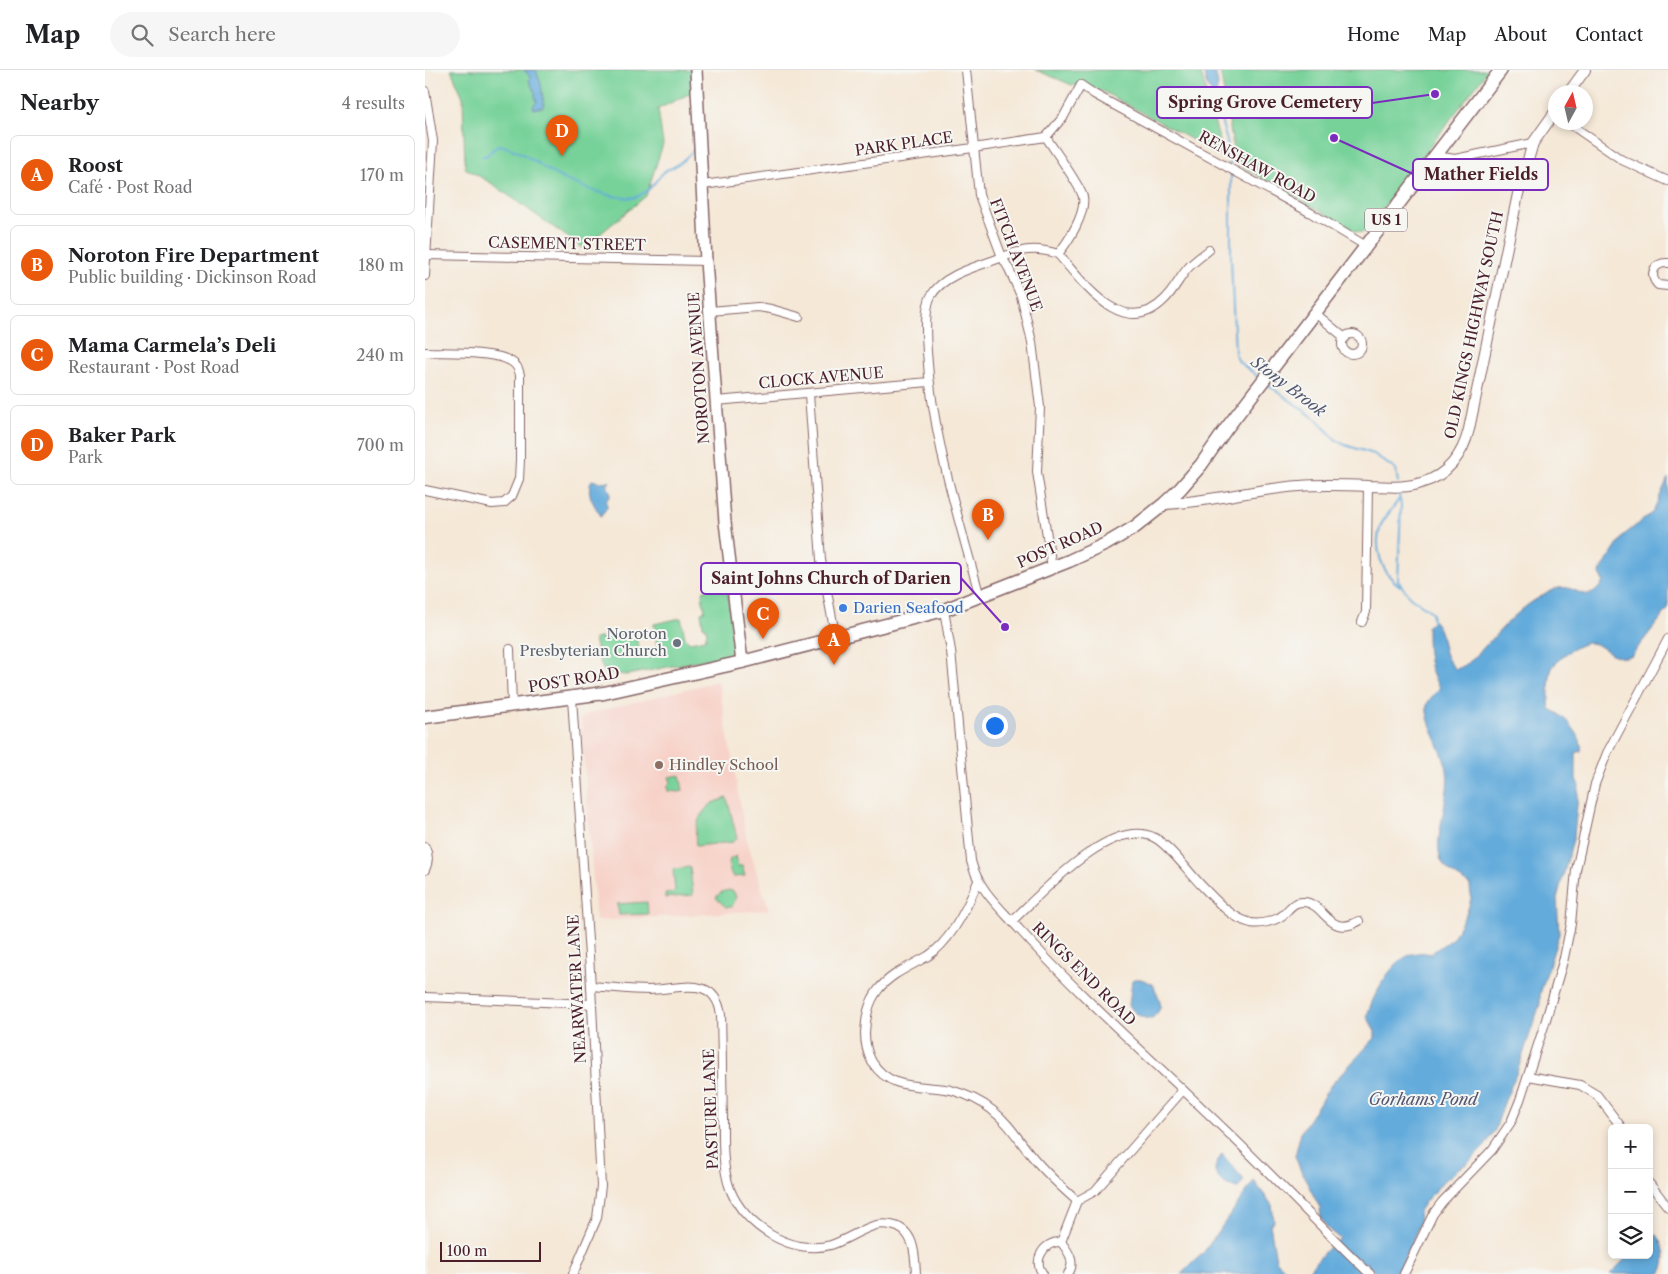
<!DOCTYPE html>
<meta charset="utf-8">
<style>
:root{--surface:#fff;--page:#f6f6f6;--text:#202124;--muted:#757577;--line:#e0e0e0;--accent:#ea580c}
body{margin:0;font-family:"Libre Caslon Text",serif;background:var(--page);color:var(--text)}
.controls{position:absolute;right:15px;bottom:15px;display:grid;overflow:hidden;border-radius:8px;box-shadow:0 2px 8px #0003}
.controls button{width:45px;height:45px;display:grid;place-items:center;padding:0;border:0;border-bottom:1px solid var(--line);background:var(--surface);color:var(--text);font:25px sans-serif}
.compass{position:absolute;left:1123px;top:15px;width:45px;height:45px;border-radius:50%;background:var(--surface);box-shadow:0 2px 8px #0003;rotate:8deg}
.scale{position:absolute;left:15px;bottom:12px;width:101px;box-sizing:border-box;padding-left:5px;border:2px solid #4a1f2b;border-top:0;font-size:14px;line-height:18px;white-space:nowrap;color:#4a1f2b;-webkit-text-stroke:4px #f6f6f2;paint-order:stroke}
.you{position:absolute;left:569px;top:655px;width:18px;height:18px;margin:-12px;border:4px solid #fff;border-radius:50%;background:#1a73e8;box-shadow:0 0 0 8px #1a73e833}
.badge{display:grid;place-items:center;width:32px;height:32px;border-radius:50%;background:var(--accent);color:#fff;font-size:16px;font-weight:700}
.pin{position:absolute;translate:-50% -41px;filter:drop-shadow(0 1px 2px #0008)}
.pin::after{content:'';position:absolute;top:26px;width:18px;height:15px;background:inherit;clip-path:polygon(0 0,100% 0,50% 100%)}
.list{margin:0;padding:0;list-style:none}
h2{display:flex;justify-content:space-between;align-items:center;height:65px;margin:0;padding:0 20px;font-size:21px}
h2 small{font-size:16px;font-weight:400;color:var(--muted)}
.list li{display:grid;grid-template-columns:32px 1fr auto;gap:15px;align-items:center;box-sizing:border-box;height:80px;margin:0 10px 10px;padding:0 10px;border:1px solid var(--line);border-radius:8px}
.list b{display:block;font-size:19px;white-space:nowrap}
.list p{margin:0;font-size:16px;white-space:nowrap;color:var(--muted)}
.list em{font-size:16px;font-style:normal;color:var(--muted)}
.icon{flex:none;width:28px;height:28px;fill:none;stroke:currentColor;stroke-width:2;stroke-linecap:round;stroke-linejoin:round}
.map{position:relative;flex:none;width:1243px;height:1204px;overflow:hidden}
header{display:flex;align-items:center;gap:30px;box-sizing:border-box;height:70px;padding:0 25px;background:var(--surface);border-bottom:1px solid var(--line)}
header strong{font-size:24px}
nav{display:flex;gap:28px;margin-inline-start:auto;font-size:18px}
.search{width:350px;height:45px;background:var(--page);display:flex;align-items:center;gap:12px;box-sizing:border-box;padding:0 18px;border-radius:28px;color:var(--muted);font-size:19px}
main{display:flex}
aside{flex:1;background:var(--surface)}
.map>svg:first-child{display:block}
.built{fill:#f7d1c7}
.green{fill:#77d299;stroke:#607862}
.water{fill:#64abdb;stroke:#576583}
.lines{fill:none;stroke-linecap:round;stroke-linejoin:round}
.stream{stroke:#64abdb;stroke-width:2}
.minor-casing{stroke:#866567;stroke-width:10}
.tertiary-casing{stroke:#866567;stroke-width:12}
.secondary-casing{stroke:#866567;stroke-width:14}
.primary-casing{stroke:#866567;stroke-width:15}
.minor{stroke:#fff;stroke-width:8}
.tertiary{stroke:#fff;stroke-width:10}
.secondary{stroke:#fff;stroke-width:11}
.primary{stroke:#fff;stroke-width:12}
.shop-dot{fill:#3f7fe0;stroke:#f6f6f2;stroke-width:2}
.worship-dot{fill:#6b7280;stroke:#f6f6f2;stroke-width:2}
.education-dot{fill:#8d6e63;stroke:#f6f6f2;stroke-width:2}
.labels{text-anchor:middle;stroke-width:4;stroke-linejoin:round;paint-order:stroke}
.shield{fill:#f6f6f2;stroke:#7e6067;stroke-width:1}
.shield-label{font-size:14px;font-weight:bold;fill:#4a1f2b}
.street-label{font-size:15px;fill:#4a1f2b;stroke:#f6f6f2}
.shop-label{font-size:15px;fill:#366cbe;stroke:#f6f6f2;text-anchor:start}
.worship-label{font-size:15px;fill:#5b616d;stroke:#f6f6f2;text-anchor:end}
.education-label{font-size:15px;fill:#785e54;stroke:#f6f6f2;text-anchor:start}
.water-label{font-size:16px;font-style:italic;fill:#545771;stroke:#f6f6f2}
.leader{fill:none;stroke:#7b2cbf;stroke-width:2}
.callout-dot{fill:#7b2cbf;stroke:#f6f6f2;stroke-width:2}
.callout{fill:#f6f6f2;stroke:#7b2cbf;stroke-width:2}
.callout-label{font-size:16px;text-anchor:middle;font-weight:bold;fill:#4a1f2b}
</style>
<header>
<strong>Map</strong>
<div class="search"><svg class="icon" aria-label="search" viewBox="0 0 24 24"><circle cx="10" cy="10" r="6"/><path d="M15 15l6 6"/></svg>Search here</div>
<nav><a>Home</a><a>Map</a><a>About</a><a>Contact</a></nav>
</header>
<main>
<aside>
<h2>Nearby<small>4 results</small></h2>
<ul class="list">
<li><span class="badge">A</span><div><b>Roost</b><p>Café · Post Road</p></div><em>170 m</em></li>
<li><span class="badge">B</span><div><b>Noroton Fire Department</b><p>Public building · Dickinson Road</p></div><em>180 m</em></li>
<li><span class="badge">C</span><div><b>Mama Carmela’s Deli</b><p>Restaurant · Post Road</p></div><em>240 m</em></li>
<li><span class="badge">D</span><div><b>Baker Park</b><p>Park</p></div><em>700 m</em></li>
</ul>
</aside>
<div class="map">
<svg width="1243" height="1204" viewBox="0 0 1243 1204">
<rect width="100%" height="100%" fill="#f6f6f2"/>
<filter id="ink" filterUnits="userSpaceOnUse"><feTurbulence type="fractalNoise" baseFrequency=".02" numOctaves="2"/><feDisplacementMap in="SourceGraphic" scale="10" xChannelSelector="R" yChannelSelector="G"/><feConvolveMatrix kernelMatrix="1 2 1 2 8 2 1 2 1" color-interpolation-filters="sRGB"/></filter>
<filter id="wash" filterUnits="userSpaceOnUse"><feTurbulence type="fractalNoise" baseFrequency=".0096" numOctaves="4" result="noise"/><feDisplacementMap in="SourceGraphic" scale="20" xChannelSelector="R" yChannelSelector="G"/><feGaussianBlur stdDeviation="1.12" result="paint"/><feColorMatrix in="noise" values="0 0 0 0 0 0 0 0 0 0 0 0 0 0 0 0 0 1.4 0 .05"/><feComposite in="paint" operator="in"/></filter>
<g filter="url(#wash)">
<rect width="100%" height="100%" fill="#f5e8d7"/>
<polygon class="built" points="293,611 322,771 344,840 171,851 156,649 163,644"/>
<g class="green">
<polygon points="26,0 266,0 270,21 233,39 238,74 221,126 158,178 66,113 40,98 38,27"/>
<polygon points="611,0 775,0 799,87 677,21 665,16 647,15"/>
<polygon points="795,0 1063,0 941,161 937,163 930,161 811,93"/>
<polygon points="302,517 309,584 202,605 180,603 174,590 169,569 209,562 217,587 233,584 229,554 256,548 260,568 265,572 280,569 282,563 281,558 278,556 276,542 280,541 277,526 279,520"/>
<polygon points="255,705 258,721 254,722 243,721 242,716 246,712 244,707"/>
<path d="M 302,728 L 312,768 L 308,772 L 271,776 C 269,762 272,746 284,736 C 288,732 297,730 302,728 Z"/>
<path d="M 311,786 L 313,796 L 317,796 L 320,806 L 308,807 C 304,801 303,796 305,789 Z"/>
<polygon points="265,797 268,825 240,828 240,824 247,823 250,821 248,799"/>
<path d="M 305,820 L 309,822 L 311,828 L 307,837 L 301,837 L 291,828 C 294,822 299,821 305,820 Z"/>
<polygon points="222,832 223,844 194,845 192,834"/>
</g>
<g class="water">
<polygon points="99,0 111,0 116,14 119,35 118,37 109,39 108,36 112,31 110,27 110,22 104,11 105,7"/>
<polygon points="778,0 790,0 793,14 790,28 782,16"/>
<path d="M 1243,408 L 1243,539 L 1207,585 C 1188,594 1181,574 1165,573 C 1154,572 1129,590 1126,601 C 1124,608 1123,632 1125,639 C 1138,645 1159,665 1156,681 L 1151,683 L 1151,709 L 1154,715 L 1149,766 L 1132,828 L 1134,864 L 1115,924 L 1115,934 L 1092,1002 L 1079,1033 L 1070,1060 L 1060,1076 L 1043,1093 L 1034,1098 L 1026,1106 L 1019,1110 L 1000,1132 L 994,1141 L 995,1153 L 975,1199 L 968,1204 L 950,1202 L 945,1197 L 937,1204 L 881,1204 L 902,1179 L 915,1169 L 904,1160 L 896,1148 L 895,1138 L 875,1099 L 870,1086 L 876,1062 L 905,1016 L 950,968 L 950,961 L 942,946 C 948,925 969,884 993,883 C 997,882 1002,883 1005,884 L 1028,868 L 1042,842 L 1046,829 L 1045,815 C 1035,808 1018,800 1015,787 C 1009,764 1026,728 1022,700 C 1020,683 996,646 1003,632 C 1006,627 1012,622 1015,617 C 1002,602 1002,575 1002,556 L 1008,550 C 1023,566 1012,582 1031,599 C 1043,596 1053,584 1061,575 C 1076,560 1092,541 1110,530 C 1117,526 1126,519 1134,518 C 1152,514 1162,538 1178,512 L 1175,504 L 1176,500 L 1199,465 L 1228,442 Z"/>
<path d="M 167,410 L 174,412 L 185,411 L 182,416 L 185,421 L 185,427 L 182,429 L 181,434 L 183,436 L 176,446 C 169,435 160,422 167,410 Z"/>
<path d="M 709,909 L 716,909 L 728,914 C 733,929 742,936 727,948 C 717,950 709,943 704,935 L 707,910 Z"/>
<path d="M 797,1084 L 819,1110 L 813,1118 C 804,1117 791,1110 790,1100 C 790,1095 795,1088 797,1084 Z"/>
<polygon points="829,1111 847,1135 849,1152 845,1154 851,1190 865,1204 756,1204 779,1182"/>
<path d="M 1232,1165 C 1240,1175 1243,1193 1235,1204 L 1185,1204 L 1204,1185 L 1224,1185 L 1224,1167 Z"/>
</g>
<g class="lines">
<g class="stream">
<polyline points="789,26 802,71 805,95"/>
<path d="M 57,86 L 61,86 L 73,75 C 94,79 110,92 127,103 C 145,113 192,132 211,127 C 226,122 230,110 240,101 C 242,99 247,99 250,96 C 257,92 264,85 270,79"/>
<polyline points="806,102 806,189 810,284 814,292 835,308"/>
<polyline points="842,314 891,349 911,370 920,375 949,384 971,400 973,413"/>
<polyline points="973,420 976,435 973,511 985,527 1007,542 1008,552"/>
<path d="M 974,429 C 969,438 960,446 956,455 C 948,477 956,503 975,516"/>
</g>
</g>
</g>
<g filter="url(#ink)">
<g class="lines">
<defs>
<g id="minor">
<polyline points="541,0 554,125 577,187 584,199 596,226 607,272 615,337 612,402 627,498"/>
<polyline points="0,21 8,71 0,206"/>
<polyline points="1142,52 1197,90 1243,111"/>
<path d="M 621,67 C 629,80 655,115 658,127 C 661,144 643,172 633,184 C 660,215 699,271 740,229 C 749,220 755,207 763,198 C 769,191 777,186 784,180"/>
<polyline points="1011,86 1030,89 1108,73"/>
<polyline points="278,115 548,78 621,67 639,46 656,15 669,24 886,143 941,176"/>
<polyline points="2,185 281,191"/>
<path d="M 1243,193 C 1229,192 1223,205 1233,215 L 1243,216"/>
<polyline points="285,241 333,237 346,239 374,247"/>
<polyline points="890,243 920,268"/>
<circle cx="927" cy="274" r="10"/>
<path d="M 0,282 C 21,283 71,281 87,292 C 92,295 94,300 95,305 L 95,390 L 94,409 L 87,426 L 79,433 L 67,434 L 0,420"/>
<polyline points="384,324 396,490 411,569"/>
<polyline points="291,331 504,312"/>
<path d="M 555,527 C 533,446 507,366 502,282 C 501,267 499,239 506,226 C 516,208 543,199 561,193 C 590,183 603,174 633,184"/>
<path d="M 519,540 L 526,581 L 546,791 C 553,819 575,838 594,859 C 657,929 729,991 797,1057 C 848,1105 894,1156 945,1204"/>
<polyline points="937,552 941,542 943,416"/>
<polyline points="85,579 87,636"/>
<polyline points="147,628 166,916 176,1116 172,1148 148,1204"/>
<path d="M 0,777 C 4,785 4,792 0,800"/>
<path d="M 553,811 C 543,836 526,871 503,886 C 486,896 465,904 453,920 C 443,933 441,947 440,963 C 440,973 442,983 447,992 C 466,1022 496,1014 526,1020 C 540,1024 555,1030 567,1040 C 585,1054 592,1068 606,1085 C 620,1102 635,1116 652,1131"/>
<path d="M 587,851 C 616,824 686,745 730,768 C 745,776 765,804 778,817 C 791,830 806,848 826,853 C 835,855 850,851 858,845 C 865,838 869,831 879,832 C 901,834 903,868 934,851"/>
<path d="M 166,916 C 185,917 204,920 224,920 C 252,920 290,903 296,945 C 297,979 297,1014 298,1048 C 298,1071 297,1097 305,1119 C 319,1156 367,1186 406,1175 C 421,1170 433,1161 448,1156 C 454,1154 460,1154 466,1155 C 490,1159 490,1185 491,1204"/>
<polyline points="0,927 166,934"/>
<polyline points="1103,1006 1155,1015 1172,1025 1197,1058"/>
<polyline points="1224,1113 1243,1137"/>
<polyline points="636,1172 652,1131 670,1121 758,1020"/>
<path d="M 636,1172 C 644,1182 651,1193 643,1204"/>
<path d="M 618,1204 C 607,1191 619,1171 636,1172"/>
<polyline points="979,1204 1008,1144 1017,1132 1067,1080 1086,1052 1095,1030 1120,953 1139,888 1146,854 1151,800 1170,714 1182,683 1243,569"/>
</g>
<g id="tertiary">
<polyline points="1144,22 1160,0"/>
<path d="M 739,434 C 785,432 829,419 875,416 C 898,414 920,415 943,416 C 961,416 979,419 996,413 C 1022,406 1038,385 1044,359 L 1093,124 L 1108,73 L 1130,42"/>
</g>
<polyline id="secondary" points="271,0 281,191 300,452 317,592"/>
<polyline id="primary" points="0,647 179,623 317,592 519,540 644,491 681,474 710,457 739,434 755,419 776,395 801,359 1076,0"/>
</defs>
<use href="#minor" class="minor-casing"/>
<use href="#tertiary" class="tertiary-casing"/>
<use href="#secondary" class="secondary-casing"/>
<use href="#primary" class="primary-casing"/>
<use href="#minor" class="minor"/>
<use href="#tertiary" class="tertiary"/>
<use href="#secondary" class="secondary"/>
<use href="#primary" class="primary"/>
</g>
</g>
<circle class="shop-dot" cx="418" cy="538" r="5"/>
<circle class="worship-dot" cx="252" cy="573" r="5"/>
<circle class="education-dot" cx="234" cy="695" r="5"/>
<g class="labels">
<rect class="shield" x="940" y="138.5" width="42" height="23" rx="4"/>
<g class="shield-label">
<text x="961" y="155">US 1</text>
</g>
<g class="street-label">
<text transform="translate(479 74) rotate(-8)" y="5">PARK PLACE</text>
<text transform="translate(832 97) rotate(29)" y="5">RENSHAW ROAD</text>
<text transform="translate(142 174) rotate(1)" y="5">CASEMENT STREET</text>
<text transform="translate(591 185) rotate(69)" y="5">FITCH AVENUE</text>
<text transform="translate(1049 255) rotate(-78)" y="5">OLD KINGS HIGHWAY SOUTH</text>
<text transform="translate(274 298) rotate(-94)" y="5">NOROTON AVENUE</text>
<text transform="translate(396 308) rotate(-5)" y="5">CLOCK AVENUE</text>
<text transform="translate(635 475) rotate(-24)" y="5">POST ROAD</text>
<text transform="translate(149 610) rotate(-9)" y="5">POST ROAD</text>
<text transform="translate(659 904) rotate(45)" y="5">RINGS END ROAD</text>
<text transform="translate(152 919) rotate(-93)" y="5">NEARWATER LANE</text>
<text transform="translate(286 1039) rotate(-92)" y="5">PASTURE LANE</text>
</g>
<g class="shop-label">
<text x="428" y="543">Darien Seafood</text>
</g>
<g class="worship-label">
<text x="242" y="569">Noroton<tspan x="242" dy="17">Presbyterian Church</tspan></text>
</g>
<g class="education-label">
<text x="244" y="700">Hindley School</text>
</g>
<g class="water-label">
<text transform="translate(864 316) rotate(37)" y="6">Stony Brook</text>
<text x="998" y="1035">Gorhams Pond</text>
</g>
</g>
<path class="leader" d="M1010 24L947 33M909 68L988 104M580 557L536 508"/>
<g class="callout-dot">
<circle cx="1010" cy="24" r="5"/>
<circle cx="909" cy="68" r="5"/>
<circle cx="580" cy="557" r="5"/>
</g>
<g class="callout">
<rect x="732" y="17" width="215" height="31" rx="5"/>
<rect x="988" y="89" width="135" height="31" rx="5"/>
<rect x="276" y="493" width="260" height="31" rx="5"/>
</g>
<g class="callout-label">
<text x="840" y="38">Spring Grove Cemetery</text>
<text x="1056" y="110">Mather Fields</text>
<text x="406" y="514">Saint Johns Church of Darien</text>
</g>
</svg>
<div class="controls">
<button>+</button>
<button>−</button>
<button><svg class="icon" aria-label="layers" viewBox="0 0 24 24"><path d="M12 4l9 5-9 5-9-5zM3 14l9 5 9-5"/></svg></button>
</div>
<svg class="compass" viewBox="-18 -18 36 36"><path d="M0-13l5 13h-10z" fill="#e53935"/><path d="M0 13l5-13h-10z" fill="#757577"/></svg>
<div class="scale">100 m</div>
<div class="you"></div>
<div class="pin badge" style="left:409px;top:595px">A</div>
<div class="pin badge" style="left:563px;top:470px">B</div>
<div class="pin badge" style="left:338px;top:569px">C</div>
<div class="pin badge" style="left:137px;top:86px">D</div>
</div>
</main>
